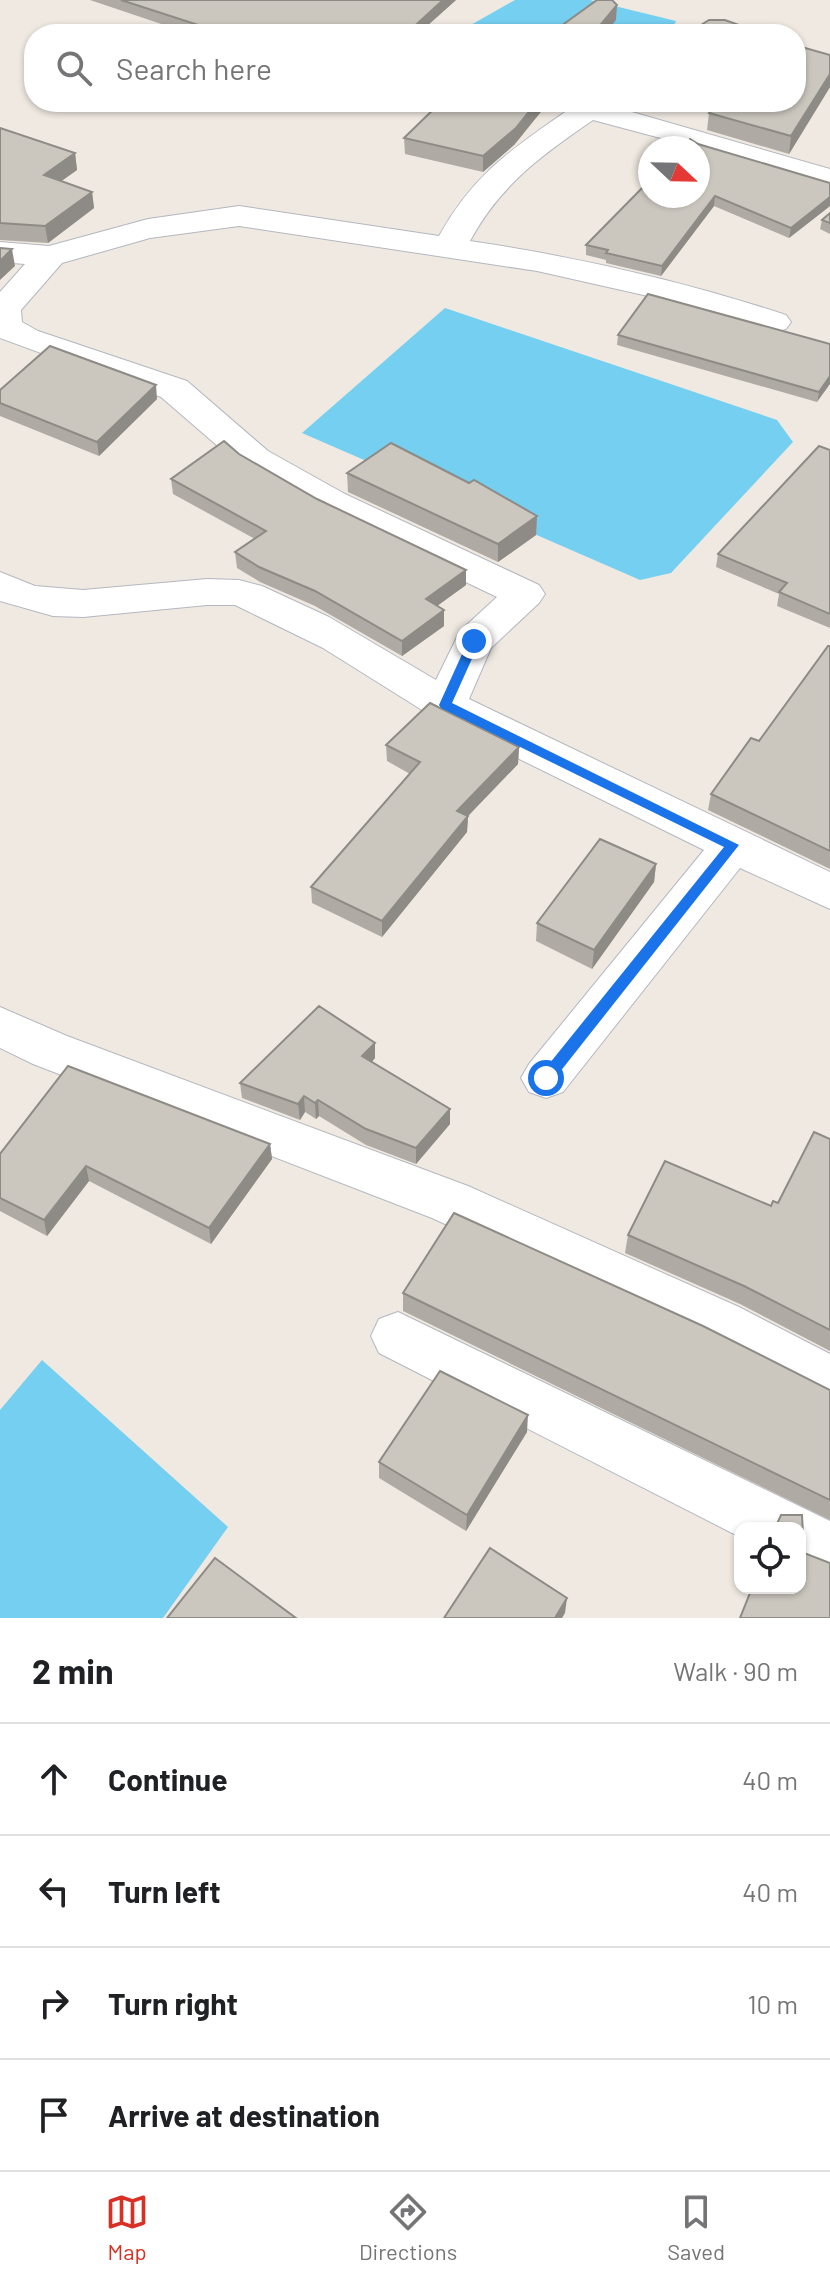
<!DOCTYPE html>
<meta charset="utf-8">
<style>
:root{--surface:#fff;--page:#f2f2f2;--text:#202124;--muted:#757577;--line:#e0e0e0;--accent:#d93025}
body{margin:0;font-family:Barlow,sans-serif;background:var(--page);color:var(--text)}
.controls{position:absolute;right:24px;bottom:24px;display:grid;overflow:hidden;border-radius:16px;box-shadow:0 2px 6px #0004}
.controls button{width:72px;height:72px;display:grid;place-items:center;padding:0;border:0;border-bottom:2px solid var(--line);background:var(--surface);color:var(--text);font:40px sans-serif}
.compass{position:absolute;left:638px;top:136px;width:72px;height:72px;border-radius:50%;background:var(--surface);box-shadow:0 2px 6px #0004;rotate:112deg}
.stop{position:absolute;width:24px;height:24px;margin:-18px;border:6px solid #1a73e8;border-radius:50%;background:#fff}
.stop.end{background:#1a73e8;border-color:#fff;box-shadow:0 2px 8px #0008}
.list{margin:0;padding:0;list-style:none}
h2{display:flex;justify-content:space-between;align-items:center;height:104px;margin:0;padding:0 32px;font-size:34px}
h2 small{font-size:26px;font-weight:400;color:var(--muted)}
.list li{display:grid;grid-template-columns:52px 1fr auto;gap:24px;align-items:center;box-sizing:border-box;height:112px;padding:0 32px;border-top:2px solid var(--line)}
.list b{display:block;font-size:30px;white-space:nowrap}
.list em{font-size:26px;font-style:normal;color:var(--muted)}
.icon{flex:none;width:44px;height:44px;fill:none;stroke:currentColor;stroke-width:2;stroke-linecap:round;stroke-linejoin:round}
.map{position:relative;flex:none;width:830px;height:1618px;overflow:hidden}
.search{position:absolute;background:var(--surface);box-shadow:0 2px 6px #0004;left:24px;right:24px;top:24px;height:88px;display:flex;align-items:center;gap:20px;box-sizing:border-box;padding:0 28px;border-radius:32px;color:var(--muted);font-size:30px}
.sheet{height:552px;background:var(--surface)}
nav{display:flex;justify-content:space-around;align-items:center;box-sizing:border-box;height:112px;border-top:2px solid var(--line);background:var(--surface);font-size:22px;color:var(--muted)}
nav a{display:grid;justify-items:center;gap:4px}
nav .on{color:var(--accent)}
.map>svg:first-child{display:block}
.water{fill:#75cff0}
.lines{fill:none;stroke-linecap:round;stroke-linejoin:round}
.minor-casing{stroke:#b4b7c1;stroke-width:2}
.minor{fill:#fff;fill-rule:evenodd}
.wall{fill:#afaba4}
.shaded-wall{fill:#8e8b86}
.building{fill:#cbc7bf;stroke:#8e8b86;stroke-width:2}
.route{fill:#1a73e8}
</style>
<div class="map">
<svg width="830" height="1618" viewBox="0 0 830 1618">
<rect width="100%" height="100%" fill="#efe9e1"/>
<g class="water">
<polygon points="515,0 590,0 676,21 670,34 490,34 469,26"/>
<polygon points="445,308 777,420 793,442 671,573 640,580 302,433"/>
<polygon points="42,1360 228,1527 163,1618 0,1618 0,1410"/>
</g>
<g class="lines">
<defs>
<g id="minor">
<path d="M 579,102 L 614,102 L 611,106 L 830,169 L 830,189 L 698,151 L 698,148 L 593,120 C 542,155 500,185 470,241 C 577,257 683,281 786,315 L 791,322 L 786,329 L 774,332 L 688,305 L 537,271 L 239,226 L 150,238 L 62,263 L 21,310 L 22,322 L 38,331 L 187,381 L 268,451 L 345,494 L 539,585 L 545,594 L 539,603 L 491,648 L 469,699 L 830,872 L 830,909 L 740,868 L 563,1092 L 546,1098 L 529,1092 L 521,1078 L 529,1064 L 704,850 L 430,715 L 323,648 L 235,605 L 207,605 L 83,617 L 53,616 L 0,601 L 0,572 L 35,586 L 83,590 L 207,579 L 239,580 L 262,586 L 329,617 L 436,680 L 460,631 L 497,597 L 319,512 L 242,467 L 161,397 L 0,338 L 0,292 L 25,264 L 0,262 L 0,242 L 49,246 L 148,219 L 239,206 L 439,236 C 477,168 518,146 579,102 Z"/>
<polygon points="0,1007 67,1036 468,1186 739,1307 830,1354 830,1407 701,1341 432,1218 33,1064 0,1048"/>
<polygon points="398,1312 830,1521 830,1579 800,1566 800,1528 740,1528 740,1537 379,1353 371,1336 379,1319"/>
</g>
</defs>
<use href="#minor" class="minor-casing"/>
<use href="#minor" class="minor"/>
</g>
<g class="wall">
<polygon points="90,0 456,0 418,34 191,34"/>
<polygon points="798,46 830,55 830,87 789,154 707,130 709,113 717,105 710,102 796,102"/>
<polygon points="0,128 75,153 77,170 61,181 92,192 94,208 48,243 0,240"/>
<polygon points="404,138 515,144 483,172 405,154"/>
<polygon points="698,144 830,183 830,206 789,238 714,206 661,276 606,263 606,260 586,255 586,245"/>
<polygon points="830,213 830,234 820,229 822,220"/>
<polygon points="618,335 830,344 817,402 617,345"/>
<polygon points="0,390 157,399 99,456 0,416"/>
<polygon points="830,450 830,628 777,606 779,594 716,567 718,554"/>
<polygon points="239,454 317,499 466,570 466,585 437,606 444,626 402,656 315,606 260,582 237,568 235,552 255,539 173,494 171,479"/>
<polygon points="347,473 469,483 537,516 536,535 498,562 348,492"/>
<polygon points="830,646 830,869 708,810 711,794 759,741"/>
<polygon points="386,745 519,747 518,764 468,816 467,832 382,937 312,903 311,887 410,774 387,761"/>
<polygon points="656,864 654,882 592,969 536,941 537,923"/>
<polygon points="375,1043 375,1058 372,1062 450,1109 450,1124 416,1164 366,1145 319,1116 316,1119 305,1112 300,1120 242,1098 240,1083"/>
<polygon points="830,1139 830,1351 740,1304 625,1253 628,1235 778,1203"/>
<polygon points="270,1144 272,1159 211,1244 89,1181 47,1236 0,1211 0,1154"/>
<polygon points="403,1293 830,1390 830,1520 403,1311"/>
<polygon points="527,1432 466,1531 379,1478 379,1462"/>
</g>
<g class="shaded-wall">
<polygon points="443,0 456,0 418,34 406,34"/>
<polygon points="617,5 616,20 605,34 593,34"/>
<polygon points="830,74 830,87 789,154 791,136"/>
<polygon points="537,102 549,102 515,144 483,172 483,156"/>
<polygon points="75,153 77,170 46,192 44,175"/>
<polygon points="92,192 94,208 48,243 45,226"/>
<polygon points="715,196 714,206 661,276 662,266"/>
<polygon points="830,197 830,206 789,238 791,228"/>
<polygon points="12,249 15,266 0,280 0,261"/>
<polygon points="830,376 830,384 817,402 819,392"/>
<polygon points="156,385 157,399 99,456 97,442"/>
<polygon points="537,516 536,535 498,562 498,544"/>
<polygon points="466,570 466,585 426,614 426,599"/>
<polygon points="444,610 444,626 402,656 402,641"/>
<polygon points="519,747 518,764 468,816 467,832 382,937 382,921 457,811"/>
<polygon points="656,864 654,882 592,969 594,950"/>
<polygon points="375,1043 375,1058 362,1072 362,1056"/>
<polygon points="304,1096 305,1112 300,1120 298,1104"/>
<polygon points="318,1100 319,1116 316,1119 315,1103"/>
<polygon points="450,1109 450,1124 416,1164 416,1148"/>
<polygon points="270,1144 272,1159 211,1244 209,1228"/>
<polygon points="86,1166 89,1181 47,1236 44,1220"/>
<polygon points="528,1415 527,1432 466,1531 467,1515"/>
<polygon points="567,1598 565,1613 562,1618 555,1618"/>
</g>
<g class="building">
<polygon points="121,0 443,0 406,34 226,34"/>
<polygon points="597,0 612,0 617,5 593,34 550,34"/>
<polygon points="709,20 725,20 764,34 687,34"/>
<polygon points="796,40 798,46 830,55 830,74 791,136 709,113 720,102 796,102"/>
<polygon points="441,102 537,102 516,128 483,156 404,138"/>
<polygon points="0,128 75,153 44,175 92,192 45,226 0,223"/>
<polygon points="690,139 698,144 830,183 830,197 791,228 715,196 662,266 606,253 608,250 586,245 650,180 650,196 698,196 698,148 681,148"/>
<polygon points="830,213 830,223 822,220"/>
<polygon points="0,248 12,249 0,261"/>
<polygon points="648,294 830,344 830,376 819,392 618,335"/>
<polygon points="50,346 156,385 97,442 0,403 0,390"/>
<polygon points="224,441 239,454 317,499 466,570 426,599 444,610 402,641 315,591 259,567 235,552 266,531 171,479"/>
<polygon points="391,443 469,483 474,480 537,516 498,544 347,473"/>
<polygon points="819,446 830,450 830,614 779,592 787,583 718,554"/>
<polygon points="828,646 830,646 830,851 711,794 751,738 759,741"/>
<polygon points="430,703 519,747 457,811 468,816 382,921 311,887 420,762 386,745"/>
<polygon points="600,839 656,864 594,950 537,923"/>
<polygon points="319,1006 375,1043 362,1056 450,1109 416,1148 366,1129 318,1100 315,1103 304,1096 298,1104 240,1083"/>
<polygon points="68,1066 270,1144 209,1228 86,1166 44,1220 0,1198 0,1154"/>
<polygon points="814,1132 830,1139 830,1330 744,1286 628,1235 665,1161 771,1206 773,1201 778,1203"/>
<polygon points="454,1213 703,1326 830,1390 830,1500 403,1293"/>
<polygon points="440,1371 528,1415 467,1515 379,1462"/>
<polygon points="781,1515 802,1515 804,1553 830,1563 830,1618 740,1618 752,1588 800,1588 800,1528 775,1528"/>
<polygon points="490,1548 567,1598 555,1618 444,1618"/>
<polygon points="215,1558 296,1618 167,1618"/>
</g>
<polygon class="route" points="474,637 480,641 452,703 739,845 552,1082 546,1084 539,1078 541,1074 724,847 441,708 439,705 468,641"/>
</svg>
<div class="controls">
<button><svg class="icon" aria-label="locate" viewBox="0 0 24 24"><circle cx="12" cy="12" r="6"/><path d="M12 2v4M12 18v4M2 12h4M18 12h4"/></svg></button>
</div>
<svg class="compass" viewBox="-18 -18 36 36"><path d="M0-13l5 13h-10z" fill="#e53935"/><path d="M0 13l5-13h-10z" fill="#757577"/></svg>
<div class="stop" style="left:546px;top:1078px"></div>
<div class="stop end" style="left:474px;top:641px"></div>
<div class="search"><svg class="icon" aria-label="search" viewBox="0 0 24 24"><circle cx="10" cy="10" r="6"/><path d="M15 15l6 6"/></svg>Search here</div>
</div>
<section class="sheet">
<h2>2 min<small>Walk · 90 m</small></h2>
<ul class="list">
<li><svg class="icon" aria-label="ahead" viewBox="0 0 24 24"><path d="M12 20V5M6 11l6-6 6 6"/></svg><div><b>Continue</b></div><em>40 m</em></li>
<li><svg class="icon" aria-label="left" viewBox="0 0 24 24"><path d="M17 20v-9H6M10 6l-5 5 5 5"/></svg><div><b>Turn left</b></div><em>40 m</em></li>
<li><svg class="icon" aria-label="right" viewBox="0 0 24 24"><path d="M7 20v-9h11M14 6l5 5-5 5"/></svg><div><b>Turn right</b></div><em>10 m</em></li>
<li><svg class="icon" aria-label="arrive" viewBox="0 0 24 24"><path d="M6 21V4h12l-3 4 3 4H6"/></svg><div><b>Arrive at destination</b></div></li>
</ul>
</section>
<nav>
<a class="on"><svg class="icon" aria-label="map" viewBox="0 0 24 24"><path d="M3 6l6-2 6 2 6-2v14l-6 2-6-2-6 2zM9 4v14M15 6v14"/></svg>Map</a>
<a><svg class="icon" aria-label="directions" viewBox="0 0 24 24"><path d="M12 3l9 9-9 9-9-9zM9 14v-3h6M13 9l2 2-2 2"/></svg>Directions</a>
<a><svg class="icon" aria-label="saved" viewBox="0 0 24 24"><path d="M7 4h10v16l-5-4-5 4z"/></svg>Saved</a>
</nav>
